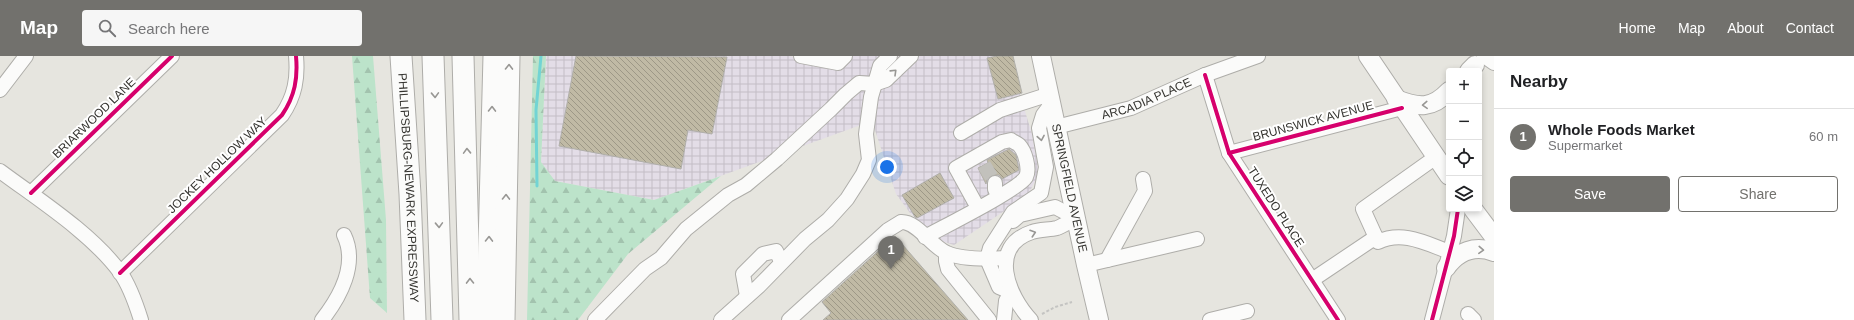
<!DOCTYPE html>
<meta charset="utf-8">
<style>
:root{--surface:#fff;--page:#f6f6f6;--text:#202124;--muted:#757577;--line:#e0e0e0;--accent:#72716d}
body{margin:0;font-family:Helvetica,sans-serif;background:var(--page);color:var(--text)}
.controls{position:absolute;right:12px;top:12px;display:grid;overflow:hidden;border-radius:4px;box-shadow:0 2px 6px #0003}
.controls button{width:36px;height:36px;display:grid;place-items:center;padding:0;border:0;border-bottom:1px solid var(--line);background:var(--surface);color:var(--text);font:20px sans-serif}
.you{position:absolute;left:887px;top:111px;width:14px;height:14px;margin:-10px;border:3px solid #fff;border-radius:50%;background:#1a73e8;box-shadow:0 0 0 6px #1a73e833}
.badge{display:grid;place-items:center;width:26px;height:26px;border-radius:50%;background:var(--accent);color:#fff;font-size:13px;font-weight:700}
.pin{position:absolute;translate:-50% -33px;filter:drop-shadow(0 1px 2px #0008)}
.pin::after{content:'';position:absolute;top:21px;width:14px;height:12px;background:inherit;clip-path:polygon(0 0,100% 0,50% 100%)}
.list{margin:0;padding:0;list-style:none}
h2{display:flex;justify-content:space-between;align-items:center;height:52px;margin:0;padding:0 16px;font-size:17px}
h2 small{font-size:13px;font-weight:400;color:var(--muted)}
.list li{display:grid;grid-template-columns:26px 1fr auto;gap:12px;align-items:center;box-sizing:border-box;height:56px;padding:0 16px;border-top:1px solid var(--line)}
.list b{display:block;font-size:15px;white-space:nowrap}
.list p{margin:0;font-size:13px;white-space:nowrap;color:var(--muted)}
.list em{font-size:13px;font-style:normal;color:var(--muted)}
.actions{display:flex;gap:8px;padding:12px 16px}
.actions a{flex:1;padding:9px 0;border:1px solid var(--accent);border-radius:4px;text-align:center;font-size:14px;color:var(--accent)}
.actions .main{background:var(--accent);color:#fff}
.icon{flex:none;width:22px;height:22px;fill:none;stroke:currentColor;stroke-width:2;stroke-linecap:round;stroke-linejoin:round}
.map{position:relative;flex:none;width:1494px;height:264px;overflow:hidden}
header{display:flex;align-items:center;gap:24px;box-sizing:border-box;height:56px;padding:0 20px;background:var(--accent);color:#fff}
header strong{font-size:19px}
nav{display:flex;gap:22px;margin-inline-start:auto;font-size:14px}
.search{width:280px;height:36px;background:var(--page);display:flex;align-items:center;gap:10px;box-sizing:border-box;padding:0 14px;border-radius:4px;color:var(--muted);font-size:15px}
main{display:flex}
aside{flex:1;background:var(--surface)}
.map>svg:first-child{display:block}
.industrial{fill:url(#industrial-grid)}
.forest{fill:url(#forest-firs)}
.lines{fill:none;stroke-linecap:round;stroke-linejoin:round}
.stream{stroke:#72d4d4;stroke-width:3}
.building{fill:url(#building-back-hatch);stroke:#b0afaa}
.minor-tunnel{stroke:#c2c1bc;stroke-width:14;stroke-dasharray:14 7;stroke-linecap:butt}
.minor-casing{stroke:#aeada9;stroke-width:16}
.major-casing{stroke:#aeada9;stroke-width:20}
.highway-casing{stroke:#aeada9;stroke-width:23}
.path{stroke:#c4c4c2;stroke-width:2;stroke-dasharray:3 2;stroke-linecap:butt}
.minor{stroke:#fbfbfa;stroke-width:14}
.major{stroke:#fbfbfa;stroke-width:18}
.highway{stroke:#fbfbfa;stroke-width:21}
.cycleway-casing{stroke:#fff;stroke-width:6}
.cycleway{stroke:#d6006c;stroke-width:4}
.oneway{stroke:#989794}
.labels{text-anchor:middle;stroke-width:4;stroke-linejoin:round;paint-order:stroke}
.street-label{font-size:12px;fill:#34332f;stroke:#fff}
</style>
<header>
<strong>Map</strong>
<div class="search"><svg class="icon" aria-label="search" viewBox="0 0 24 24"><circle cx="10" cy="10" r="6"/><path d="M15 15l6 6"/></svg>Search here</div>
<nav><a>Home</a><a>Map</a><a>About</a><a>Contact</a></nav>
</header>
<main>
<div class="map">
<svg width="1494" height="264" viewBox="0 0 1494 264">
<defs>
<pattern id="industrial-grid" width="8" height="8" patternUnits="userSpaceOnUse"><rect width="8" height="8" fill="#e3dde7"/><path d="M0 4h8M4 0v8" fill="none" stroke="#c3bec6"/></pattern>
<pattern id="forest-firs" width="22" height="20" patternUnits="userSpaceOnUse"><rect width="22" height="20" fill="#bce3ca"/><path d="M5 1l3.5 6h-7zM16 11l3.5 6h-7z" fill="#a2c3ae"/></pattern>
<pattern id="building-back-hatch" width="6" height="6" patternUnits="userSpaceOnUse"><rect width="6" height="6" fill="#c0baa5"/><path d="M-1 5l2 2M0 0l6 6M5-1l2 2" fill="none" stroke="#9d9887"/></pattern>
</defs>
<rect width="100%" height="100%" fill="#e6e5df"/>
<polygon class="industrial" points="546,0 789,0 815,5 843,0 1008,0 1032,78 1039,117 1028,139 954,189 938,184 910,157 896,138 872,65 654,144 555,125 541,106"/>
<g class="forest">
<polygon points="352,0 373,0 386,164 387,257 370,242"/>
<polygon points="533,0 546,0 541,106 555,125 654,144 721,120 628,198 578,264 527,264"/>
</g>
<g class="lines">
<polyline class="stream" points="537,130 536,54 541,0"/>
</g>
<g class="building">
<polygon points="576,0 727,1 712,78 688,74 681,113 559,90"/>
<polygon points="997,0 1013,0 1022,37 998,43 987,2"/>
<polygon points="1009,93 1016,99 1019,114 1002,123 999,119 991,119 987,123 986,128 978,112 988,107 987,104"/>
<polygon points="940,117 954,142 917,162 915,161 902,139"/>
<polygon points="895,180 968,264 823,264 831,257 822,246"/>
</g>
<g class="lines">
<polyline class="minor-tunnel" points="984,109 995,127"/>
<defs>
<g id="minor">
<polyline points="801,0 838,7 845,0"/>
<polyline points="1484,0 1494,7"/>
<polyline points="1205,19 1229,97 1338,264"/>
<polyline points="0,34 26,0"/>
<path id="s1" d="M 1056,71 L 1131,52 L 1205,19 L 1258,0"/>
<polyline points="961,77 1000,54 1050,38"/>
<polyline points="1229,97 1402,52"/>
<path d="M 1436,101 L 1363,153 L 1378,186 C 1403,174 1427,188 1450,196"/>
<path d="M 0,115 C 39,144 91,177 120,216 C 130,230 136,248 141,264"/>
<polyline points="995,127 995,133 998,140"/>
<polyline points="31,137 172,0"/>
<polyline points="1013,165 1020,159 1055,151 1076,162"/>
<path d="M 925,181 C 943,171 1018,134 1026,121 C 1030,113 1025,95 1019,89 C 1017,87 1013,86 1011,84 L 1002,86 L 956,112 L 978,152"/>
<polyline points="946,197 946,205 948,213 989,264"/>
<polyline points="1107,204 1145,135 1143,123"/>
<polyline points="1086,209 1197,183"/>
<path d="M 120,217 L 282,59 C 295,40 298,22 296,0"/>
<polyline points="1312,224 1376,181"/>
<polyline points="1011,236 999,231 987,203 990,192 1013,156 1041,137 1046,111 1039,72 1043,59 1052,47"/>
<polyline points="747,240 743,218 763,198 776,195 781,205"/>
<polyline points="1468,258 1474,264"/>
<path d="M 322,264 C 340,241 358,208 344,179"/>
<polyline points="595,264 645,213 661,202 686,173 728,139 746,129 777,103 831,53 846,38 859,27 874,28 886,24 911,0"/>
<polyline points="721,264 759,230 805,183 828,164 847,143 863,118 869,104 866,78 871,41 880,10 890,0"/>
<path d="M 789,264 L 888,174 L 901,166 C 917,165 933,192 947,197 C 963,204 989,203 1006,202"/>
<polyline points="1004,264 1006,245 1011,236"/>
<path d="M 1031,264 C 1008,240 988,190 1032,176 C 1040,173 1049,174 1057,172 C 1063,170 1070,165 1076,162"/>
<polyline points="1210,264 1247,255"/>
<polyline points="1432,264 1454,180 1458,153"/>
</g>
<g id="major">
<path id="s2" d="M 1041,0 L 1086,209 L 1099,264"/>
<polyline points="1368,0 1449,120"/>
<polyline points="1469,15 1475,9"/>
<path d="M 1396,43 C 1419,52 1432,53 1449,35"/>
<polyline points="1473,153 1494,181"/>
<path d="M 1446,212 C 1458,195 1475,189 1494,196"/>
</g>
<g id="highway">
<path id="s3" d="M 401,0 L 410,138 L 415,264"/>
<polyline points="433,0 442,264"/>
<polyline points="463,0 470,264"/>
<polyline points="487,264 494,0"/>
<polyline points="504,264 509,0"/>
</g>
</defs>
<use href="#minor" class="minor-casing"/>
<use href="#major" class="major-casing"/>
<use href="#highway" class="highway-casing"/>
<polyline class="path" points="1042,258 1055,251 1072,246"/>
<use href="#minor" class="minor"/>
<use href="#major" class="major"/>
<use href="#highway" class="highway"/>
<defs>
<g id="cycleway">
<polyline points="1205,19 1229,97 1338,264"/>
<polyline points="1229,97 1402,52"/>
<polyline points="31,137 172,0"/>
<path d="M 120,217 L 282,59 C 295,40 298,22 296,0"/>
<polyline points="1432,264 1454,180 1458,153"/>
</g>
</defs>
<use href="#cycleway" class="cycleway-casing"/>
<use href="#cycleway" class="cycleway"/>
</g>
<defs><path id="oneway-chevron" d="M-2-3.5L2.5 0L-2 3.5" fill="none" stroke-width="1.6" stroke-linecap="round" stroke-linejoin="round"/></defs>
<g class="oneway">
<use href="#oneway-chevron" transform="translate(509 11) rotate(-89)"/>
<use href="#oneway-chevron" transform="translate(894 16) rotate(-44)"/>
<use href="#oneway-chevron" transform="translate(435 39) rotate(88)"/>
<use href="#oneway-chevron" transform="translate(1425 49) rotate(177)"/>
<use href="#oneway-chevron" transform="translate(492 53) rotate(-89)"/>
<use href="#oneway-chevron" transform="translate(1041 82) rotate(80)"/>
<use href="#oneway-chevron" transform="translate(467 95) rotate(-92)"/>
<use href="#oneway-chevron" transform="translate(506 141) rotate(-89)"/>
<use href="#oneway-chevron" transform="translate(439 169) rotate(88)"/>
<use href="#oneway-chevron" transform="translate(1033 177) rotate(-18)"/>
<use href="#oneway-chevron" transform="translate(489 183) rotate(-89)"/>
<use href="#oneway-chevron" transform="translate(1481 194) rotate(3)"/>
<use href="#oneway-chevron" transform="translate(470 225) rotate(-91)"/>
</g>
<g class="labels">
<g class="street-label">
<text dy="4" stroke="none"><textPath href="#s1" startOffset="95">ARCADIA PLACE</textPath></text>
<text transform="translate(94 62) rotate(-44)" y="4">BRIARWOOD LANE</text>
<text transform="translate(1313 65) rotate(-15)" y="4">BRUNSWICK AVENUE</text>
<text transform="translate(217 109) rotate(-44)" y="4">JOCKEY HOLLOW WAY</text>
<text dy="4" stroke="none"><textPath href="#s3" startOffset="132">PHILLIPSBURG-NEWARK EXPRESSWAY</textPath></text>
<text dy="4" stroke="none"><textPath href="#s2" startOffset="135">SPRINGFIELD AVENUE</textPath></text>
<text transform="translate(1276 151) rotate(57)" y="4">TUXEDO PLACE</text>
</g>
</g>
</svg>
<div class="controls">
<button>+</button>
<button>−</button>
<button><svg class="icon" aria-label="locate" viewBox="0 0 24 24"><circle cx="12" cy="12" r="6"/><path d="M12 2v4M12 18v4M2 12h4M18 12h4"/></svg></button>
<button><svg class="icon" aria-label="layers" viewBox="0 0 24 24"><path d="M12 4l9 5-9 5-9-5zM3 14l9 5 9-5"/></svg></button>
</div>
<div class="you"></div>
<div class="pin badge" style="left:891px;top:213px">1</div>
</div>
<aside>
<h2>Nearby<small></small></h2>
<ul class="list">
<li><span class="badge">1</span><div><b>Whole Foods Market</b><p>Supermarket</p></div><em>60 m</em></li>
</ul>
<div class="actions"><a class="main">Save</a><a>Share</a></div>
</aside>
</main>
